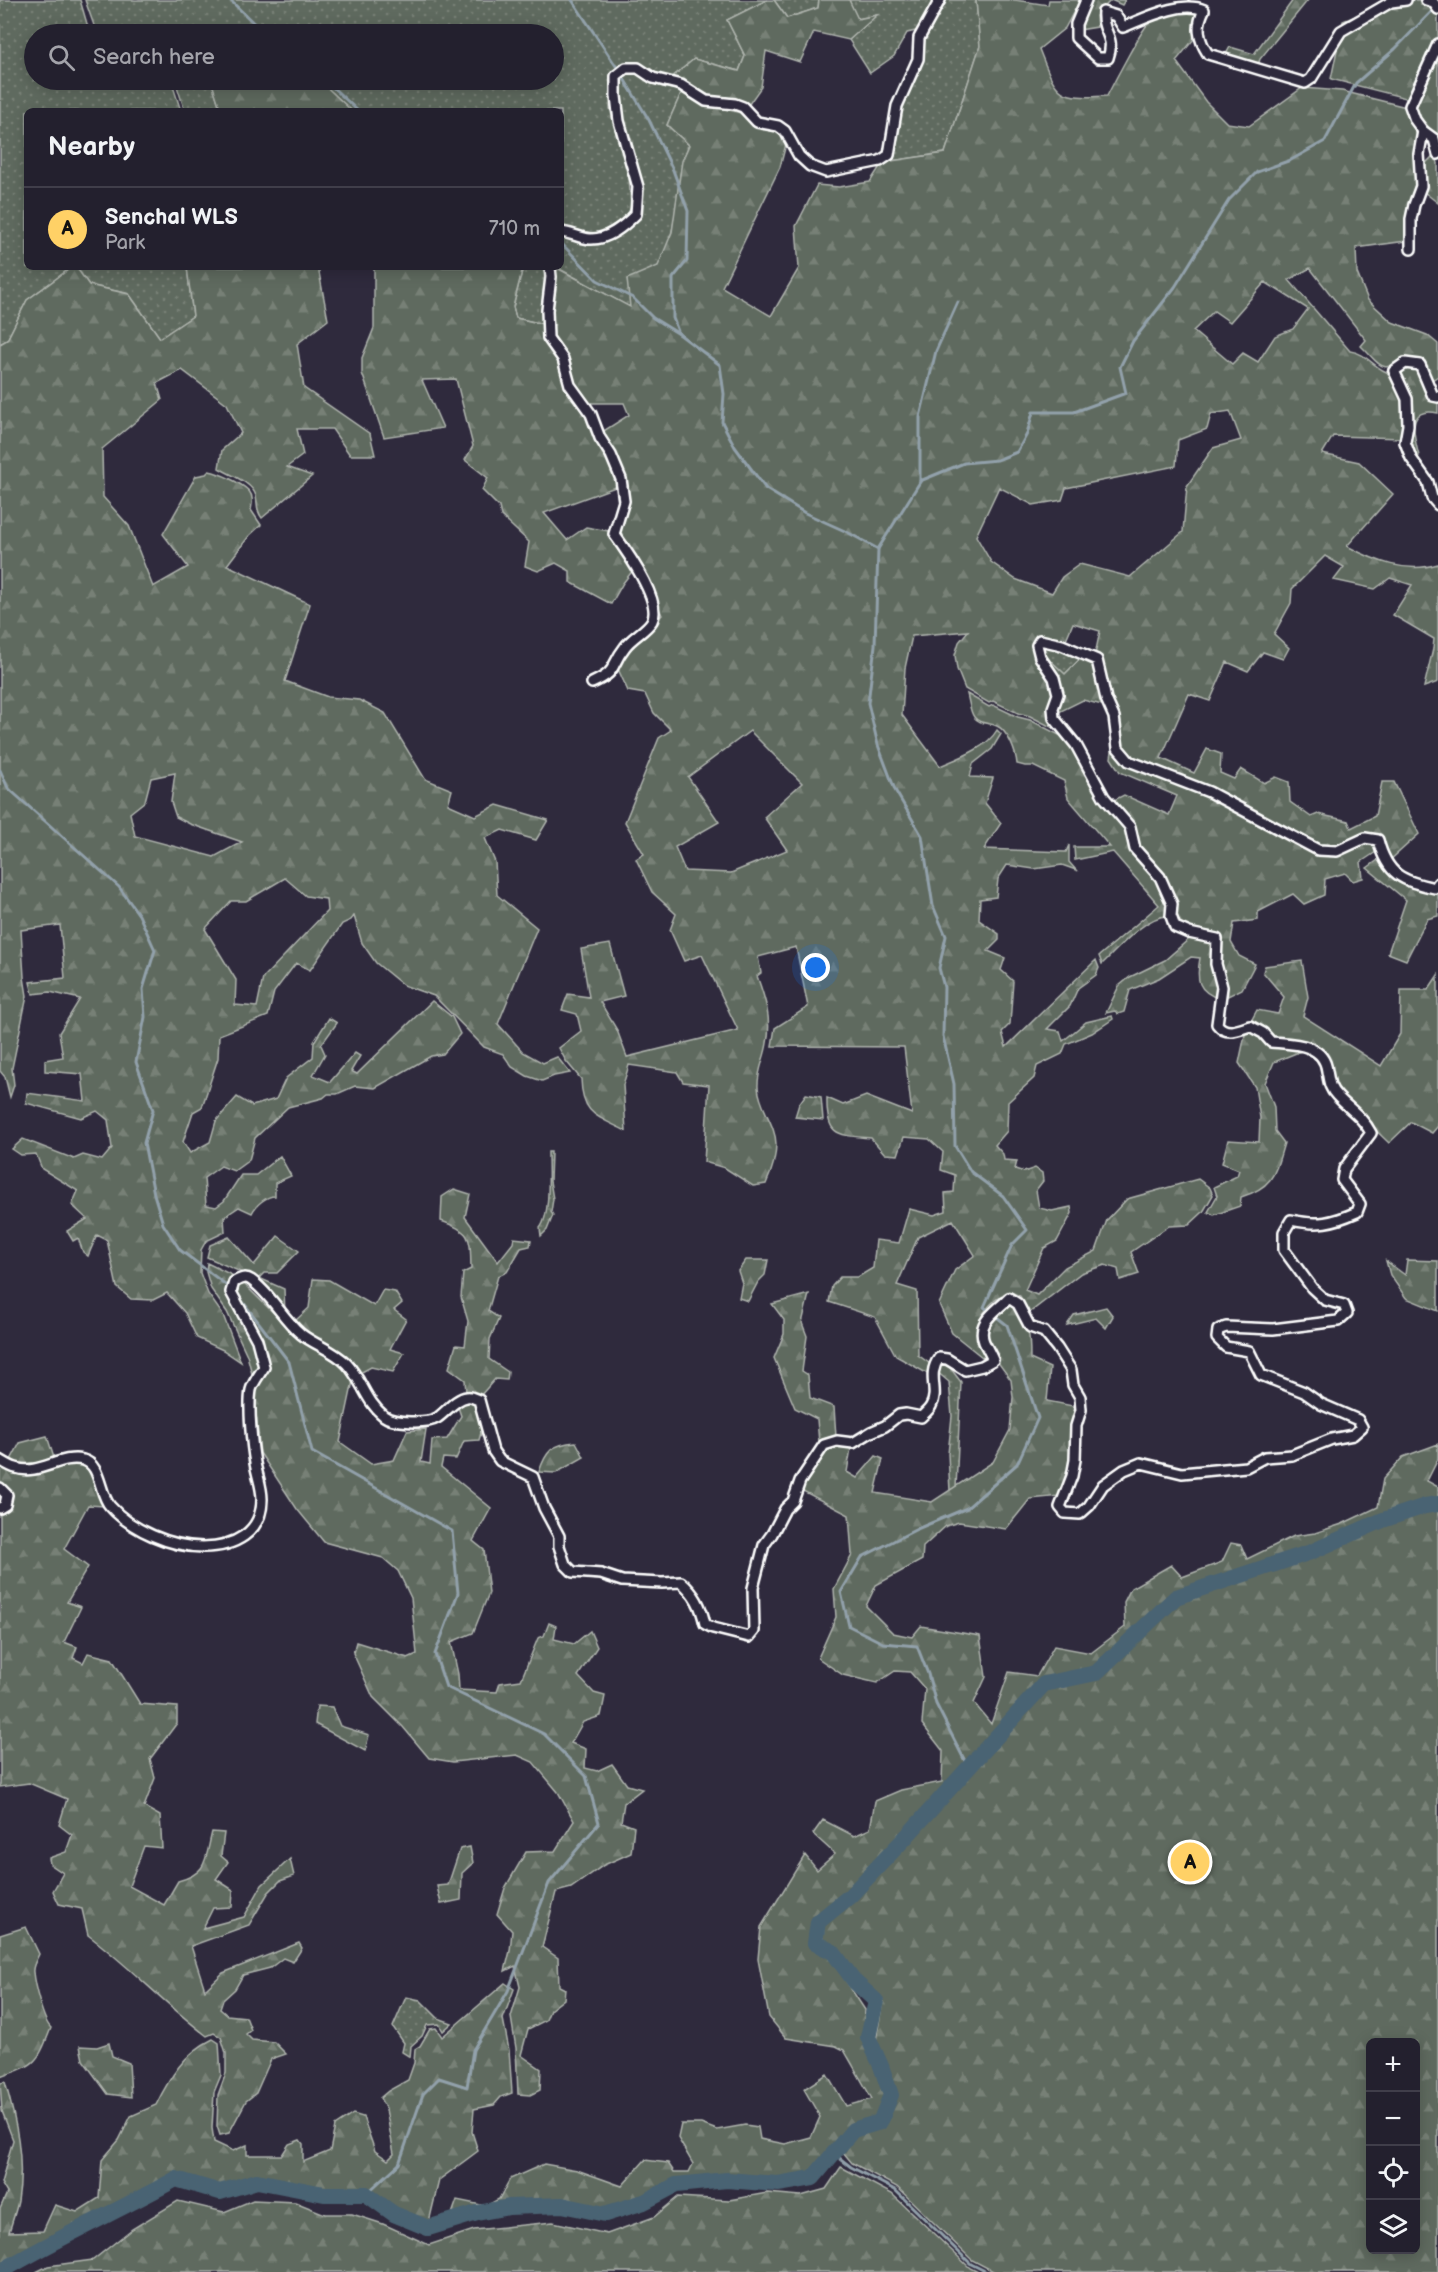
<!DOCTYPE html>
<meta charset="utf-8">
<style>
:root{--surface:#23202e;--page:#2b2836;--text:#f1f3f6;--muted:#a3a3aa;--line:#403e4a;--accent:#ffd166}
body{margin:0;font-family:"Balsamiq Sans",sans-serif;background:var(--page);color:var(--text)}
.controls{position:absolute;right:18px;bottom:18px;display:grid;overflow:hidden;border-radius:9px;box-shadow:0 3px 15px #0003}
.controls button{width:54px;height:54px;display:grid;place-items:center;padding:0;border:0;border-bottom:2px solid var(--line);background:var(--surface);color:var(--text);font:30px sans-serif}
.you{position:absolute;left:816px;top:968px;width:21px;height:21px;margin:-15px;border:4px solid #fff;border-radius:50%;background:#1a73e8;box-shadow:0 0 0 9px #1a73e833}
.badge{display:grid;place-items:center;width:39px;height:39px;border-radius:50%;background:var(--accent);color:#111;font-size:20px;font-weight:700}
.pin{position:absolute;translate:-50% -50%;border:3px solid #fff;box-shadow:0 2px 6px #0006}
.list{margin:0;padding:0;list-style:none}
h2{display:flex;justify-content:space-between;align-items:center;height:78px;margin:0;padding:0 24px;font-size:26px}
h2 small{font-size:20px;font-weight:400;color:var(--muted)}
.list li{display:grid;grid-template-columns:39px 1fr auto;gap:18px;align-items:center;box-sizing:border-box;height:84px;padding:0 24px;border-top:2px solid var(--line)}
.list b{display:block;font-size:22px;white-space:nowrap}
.list p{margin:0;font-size:20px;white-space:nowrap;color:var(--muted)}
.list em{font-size:20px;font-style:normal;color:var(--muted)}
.icon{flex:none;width:33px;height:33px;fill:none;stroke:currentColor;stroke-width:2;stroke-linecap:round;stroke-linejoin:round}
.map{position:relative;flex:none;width:1438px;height:2272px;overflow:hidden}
.search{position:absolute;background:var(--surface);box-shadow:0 3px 15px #0003;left:24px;top:24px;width:540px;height:66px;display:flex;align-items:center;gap:15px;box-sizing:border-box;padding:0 21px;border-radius:33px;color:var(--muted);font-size:22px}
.panel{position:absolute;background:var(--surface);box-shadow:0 3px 15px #0003;left:24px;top:108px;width:540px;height:162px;border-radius:9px}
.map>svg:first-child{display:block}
.green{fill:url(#green-dots);stroke:#afb4ae;stroke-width:1.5}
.forest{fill:url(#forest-firs);stroke:#afb4ae;stroke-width:1.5;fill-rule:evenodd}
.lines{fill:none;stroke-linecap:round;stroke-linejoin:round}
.stream{stroke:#92a1ab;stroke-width:3}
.river{stroke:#4a6373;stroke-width:16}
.minor-casing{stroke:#fff;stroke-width:14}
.minor{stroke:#2f2a3d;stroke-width:9}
</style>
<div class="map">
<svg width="1438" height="2272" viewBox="0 0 1438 2272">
<defs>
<pattern id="green-dots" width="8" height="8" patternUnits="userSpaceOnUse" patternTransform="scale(1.5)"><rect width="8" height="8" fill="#5f6a5e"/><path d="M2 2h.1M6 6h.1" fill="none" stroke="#778076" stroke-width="1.8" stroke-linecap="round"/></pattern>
<pattern id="forest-firs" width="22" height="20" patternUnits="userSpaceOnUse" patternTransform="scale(1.5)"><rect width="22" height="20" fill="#5f6a5e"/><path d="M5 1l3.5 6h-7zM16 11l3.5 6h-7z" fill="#778076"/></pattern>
</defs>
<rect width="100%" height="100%" fill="#2f2a3d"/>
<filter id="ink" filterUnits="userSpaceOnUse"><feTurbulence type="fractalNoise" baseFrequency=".0167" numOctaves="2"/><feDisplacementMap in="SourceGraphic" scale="12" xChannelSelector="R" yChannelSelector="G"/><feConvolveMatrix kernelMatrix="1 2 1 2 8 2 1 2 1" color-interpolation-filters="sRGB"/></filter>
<g filter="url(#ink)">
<g class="green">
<polygon points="0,0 80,0 90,34 34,34 34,80 171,80 181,111 27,111 27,267 72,267 27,300 7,340 0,344"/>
<path d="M 85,0 L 767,0 L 727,20 L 745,56 L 739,71 L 694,59 L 670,79 C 643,72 641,54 612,71 L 610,108 L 620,148 L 628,162 L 631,207 L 626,217 L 603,232 L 591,235 L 561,227 L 561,111 L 352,111 L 319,80 L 554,80 L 554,34 L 262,34 L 255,28 L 242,34 L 165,34 L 165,31 L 161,30 L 156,34 L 107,34 L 106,27 L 96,31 Z"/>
<polygon points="774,0 819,0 818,8 787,18"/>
<polygon points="849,0 937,0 920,30 907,33 894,56 870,73 849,40 876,15 857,19"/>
<path d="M 944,0 L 976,0 L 980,46 L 945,153 L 891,161 C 897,147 895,133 899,119 C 910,77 923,38 944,0 Z"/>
<path d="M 628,71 C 639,73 644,78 654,83 C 663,88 673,89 682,91 L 667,125 L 689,145 C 676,172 679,202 672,231 C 666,259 647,284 631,308 L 556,267 L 561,267 L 561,233 L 590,244 L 602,241 L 639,208 L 639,171 L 632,155 L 622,116 L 618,78 Z"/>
<polygon points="175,80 211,80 221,111 185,111"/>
<polygon points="76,267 187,267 193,316 160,338 129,294 89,285"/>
<polygon points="523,267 545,267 543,324 516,318 513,307"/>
<polygon points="1042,643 1082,657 1065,674 1052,662 1047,661 1040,647"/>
<path d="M 548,1152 L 551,1152 L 550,1181 L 553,1199 L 551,1212 L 553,1215 L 547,1230 L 541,1236 L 540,1228 C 551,1215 548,1170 548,1152 Z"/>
<polygon points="939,1362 948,1365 961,1382 956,1488 950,1491 948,1454 952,1416 949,1382 935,1370"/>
<polygon points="406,1997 420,2000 438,2018 452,2023 443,2031 439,2024 427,2025 422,2036 411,2046 410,2057 402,2052 404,2043 393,2027"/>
</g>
<g class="forest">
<polygon points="767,0 774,0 787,18 818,8 819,0 849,0 858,19 877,15 849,40 814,32 800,62 766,51 761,87 749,104 718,99 670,79 694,59 739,71 745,56 727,20"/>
<path d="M 976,0 L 1015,0 L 1048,5 L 1049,0 L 1080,0 L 1065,28 L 1039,49 C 1057,94 1056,99 1107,96 C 1113,84 1143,26 1150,22 C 1165,11 1181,8 1199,11 L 1194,39 L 1176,61 L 1206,102 L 1227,123 L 1249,126 L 1302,88 L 1342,91 L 1406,107 L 1418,138 L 1417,184 L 1409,209 L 1406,241 L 1356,248 L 1357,273 L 1368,300 L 1392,322 L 1427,335 L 1438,344 L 1438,376 L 1432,380 L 1424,363 L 1406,359 C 1380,375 1380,364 1361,346 L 1366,340 L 1310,268 L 1289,280 L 1350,351 C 1368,353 1374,370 1392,374 L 1405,402 L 1403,438 L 1333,436 L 1322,454 L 1359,462 L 1393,494 L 1347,546 C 1375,561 1406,574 1438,564 L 1438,682 L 1424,687 L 1433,649 L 1434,639 L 1393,615 L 1412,585 L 1390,578 L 1375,589 L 1334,580 L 1344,567 L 1325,556 L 1292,589 L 1291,603 L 1274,634 L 1289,648 L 1283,659 L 1263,652 L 1248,671 L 1227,662 L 1210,701 L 1189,694 L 1161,758 L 1194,773 L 1207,749 L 1221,754 L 1220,773 L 1234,779 L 1241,769 L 1264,783 L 1276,777 L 1289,782 L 1290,802 L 1311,817 L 1318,814 L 1348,821 L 1351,828 L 1375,816 L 1382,782 L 1394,782 L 1419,834 L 1389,861 L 1379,839 C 1356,833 1357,839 1337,847 C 1332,849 1324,847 1318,847 L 1208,788 L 1129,757 L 1120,743 L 1095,655 L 1100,631 L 1073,623 L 1064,644 L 1040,636 L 1032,643 C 1034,660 1055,679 1055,696 C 1055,700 1052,706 1050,710 L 1061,729 L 1057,730 L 1030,716 L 1018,713 L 993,701 L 989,703 L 965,689 L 957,669 L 955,655 L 959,642 L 968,631 L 912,636 L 905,668 L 902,715 L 940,766 C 959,758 987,748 997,730 L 1001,734 L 992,749 L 973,764 L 970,777 L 993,778 L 985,803 L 1001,823 L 984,849 L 1066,852 L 1069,845 L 1069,862 L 1076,870 L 1062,865 L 1034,869 L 1007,865 L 998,879 L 996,897 L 980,899 L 979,920 L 999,934 L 999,940 L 988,951 L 1005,958 L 1001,970 L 1013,981 L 1010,1024 L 1002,1032 L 1006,1047 L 1096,960 L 1099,968 L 1096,975 L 1078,988 L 1070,1006 L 1047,1029 L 1060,1031 L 1063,1041 L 1086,1022 L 1112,1016 L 1113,1019 L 1092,1033 L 1066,1044 L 1062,1054 L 1037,1066 L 1034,1078 L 1008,1102 L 1007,1131 L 995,1145 L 1003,1154 L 1004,1160 L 1017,1161 L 1015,1169 L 1024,1172 L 1035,1168 L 1042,1173 L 1043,1181 L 1036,1190 L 1039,1208 L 1052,1211 L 1071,1207 L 1072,1213 L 1057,1241 L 1044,1248 L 1025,1290 L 1037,1295 L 1065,1267 L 1096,1251 L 1107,1220 L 1127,1199 L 1198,1179 L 1210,1188 L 1213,1195 L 1203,1212 L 1189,1225 L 1169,1226 L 1131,1252 L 1139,1274 L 1120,1280 L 1118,1269 L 1105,1265 L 1081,1273 L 1029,1313 L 1020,1296 L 1009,1291 C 992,1300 971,1320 980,1341 C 982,1347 986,1352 989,1358 L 987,1361 L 952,1333 L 939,1304 L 955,1270 L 975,1255 L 953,1220 L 918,1237 L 897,1285 L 917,1291 L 918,1355 L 929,1363 L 928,1374 L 896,1356 L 875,1317 L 829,1302 L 832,1286 L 840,1277 L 858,1277 L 873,1268 L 876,1240 L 899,1243 L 909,1209 L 934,1215 L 946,1211 L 945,1193 L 954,1192 L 955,1175 L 941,1170 L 943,1152 L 929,1139 L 904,1137 L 898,1155 L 885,1154 L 871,1138 C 838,1135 826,1137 827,1098 L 843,1105 L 866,1096 L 912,1114 L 904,1047 L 772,1046 L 775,1028 L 808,1007 L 796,947 L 758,957 L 761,973 L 757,976 C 765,998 772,1019 767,1043 C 765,1058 757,1071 758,1087 C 759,1107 776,1125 776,1144 C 776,1157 771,1173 766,1184 L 753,1186 L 725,1168 L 704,1162 L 709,1085 L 683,1082 L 677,1072 L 629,1065 L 623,1085 L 626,1131 C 597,1116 582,1115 581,1079 L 566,1061 L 559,1048 L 581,1031 L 577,1014 L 562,1010 L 568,994 L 589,997 L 581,949 L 610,944 L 624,996 L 600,1002 L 617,1030 L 627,1057 L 738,1030 L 702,955 L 684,961 L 670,930 L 676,914 L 652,892 L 636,859 L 644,854 L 625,822 L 659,738 L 671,730 L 654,713 L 645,694 L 628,691 L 618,669 L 627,648 L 662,615 L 640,566 L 619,537 L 624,484 L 619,462 L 602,432 L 629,415 L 624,403 L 586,403 C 553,357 544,324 557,268 L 630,307 L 627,279 L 658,266 L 672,232 L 682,161 L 689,145 L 667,125 L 682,91 L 706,104 L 741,113 L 753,124 L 780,133 L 786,144 L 780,167 L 722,287 L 771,316 L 799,268 L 796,226 L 817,185 L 839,187 L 870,182 L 881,165 L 891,161 L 945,153 L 980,46 ZM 1265,282 L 1308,309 L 1293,329 L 1275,336 L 1258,362 L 1243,353 L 1232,364 L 1193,331 L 1214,311 L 1230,322 ZM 1230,411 L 1241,440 L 1213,448 L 1187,486 L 1183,532 L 1130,577 L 1080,564 L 1062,577 L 1052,593 L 1015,579 L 991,562 L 976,536 L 999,487 L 1033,505 L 1062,500 L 1066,488 L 1176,466 L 1178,440 L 1207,429 L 1211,414 ZM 750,731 L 802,783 L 764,817 L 787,850 L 731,873 L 685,871 L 675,847 L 719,822 L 688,777 Z"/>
<polygon points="1089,0 1125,0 1122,5 1111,0 1096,16 1097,27 1079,30 1080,23"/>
<polygon points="1293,0 1308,0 1260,59 1258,65 1225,56 1230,47 1254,54"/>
<path d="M 1395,0 L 1438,0 L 1438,138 C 1426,123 1419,120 1414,100 L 1331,79 L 1343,21 Z"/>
<polygon points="211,80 319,80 352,111 221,111"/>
<polygon points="1435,154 1438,163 1438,203 1424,192 1425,164"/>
<path d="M 72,267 L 76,267 L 89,285 L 129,294 L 160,338 L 193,316 L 187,267 L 318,267 L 328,320 L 297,344 L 304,388 L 370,434 L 375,455 L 350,455 L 332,429 L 297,429 L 303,455 L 287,467 L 312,476 L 262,518 C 256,510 258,506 256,496 C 252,482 230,475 219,468 L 222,450 L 241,433 L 227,404 L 182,370 L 157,383 L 162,400 L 102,449 L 103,497 L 129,526 L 153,587 L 188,567 L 163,534 L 196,476 L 206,474 L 209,471 C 220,473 241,483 249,491 C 254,497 252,504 251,510 L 261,525 L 249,536 L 227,565 L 310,604 L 285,681 L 328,697 L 359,700 L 385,713 L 425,779 L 452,790 L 448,804 L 475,816 L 497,805 L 548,820 L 536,840 L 502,830 L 485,838 L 495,862 L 497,895 L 537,928 L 498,1024 L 523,1052 L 543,1063 L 557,1057 L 570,1073 L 554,1076 L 542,1081 L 527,1076 L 512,1067 L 503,1054 L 484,1047 L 434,996 L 403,985 L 376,963 L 362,943 L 354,916 L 351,920 L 342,924 L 310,970 L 296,963 L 274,992 L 268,1016 L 219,1035 L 218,1058 L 202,1107 L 193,1112 L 183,1142 L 190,1153 L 210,1142 L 216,1121 L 237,1097 L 252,1106 L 276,1099 L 286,1078 L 313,1057 L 314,1042 L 329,1018 L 337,1023 L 321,1045 L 325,1054 L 313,1075 L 330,1082 L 355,1053 L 360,1056 L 351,1071 L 357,1074 L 432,1001 L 452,1017 L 460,1034 L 443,1054 L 431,1056 L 375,1088 L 355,1086 L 337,1094 L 328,1094 L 323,1098 L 288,1107 L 255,1138 L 249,1160 L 234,1171 L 221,1166 L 204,1178 L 206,1205 L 216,1207 L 224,1201 L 241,1175 L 256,1175 L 280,1156 L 291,1176 L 275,1183 L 275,1196 C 266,1196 256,1205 252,1213 L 239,1207 L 224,1217 L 225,1232 L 206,1241 L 201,1250 L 200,1273 L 208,1294 L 223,1315 L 241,1362 L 223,1350 L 197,1338 L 185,1313 L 167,1293 L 153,1300 L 131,1299 L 117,1287 L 107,1240 L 97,1235 L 88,1256 L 83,1252 L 78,1238 L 73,1241 L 67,1231 L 87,1219 L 72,1205 L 78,1191 L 42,1169 L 36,1154 L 21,1155 L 12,1149 L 23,1139 L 74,1159 L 83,1155 L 102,1160 L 112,1148 L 108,1120 L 97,1111 L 81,1118 L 26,1103 L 27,1093 L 85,1101 L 82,1074 L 45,1071 L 45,1060 L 63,1057 L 59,1033 L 80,999 L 50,992 L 33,994 L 30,982 L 65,978 L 60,925 L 21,930 L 24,977 L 27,996 L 12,1068 L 14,1085 L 10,1097 L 5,1077 L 0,1071 L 0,344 L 7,340 L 27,300 ZM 175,773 L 171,802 L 176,817 L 190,824 L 242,842 L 214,857 L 135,836 L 130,813 L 145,801 L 151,778 ZM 285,878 L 306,896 L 326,899 L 327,911 L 263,978 L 257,1007 L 235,1005 L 236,980 L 205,929 L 231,901 L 246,901 Z"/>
<polygon points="374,267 523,267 513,307 516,318 543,324 547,343 560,361 588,416 597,442 613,467 618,486 544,513 567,540 586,527 609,531 634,569 623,583 611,604 570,582 570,571 556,563 538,571 525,566 529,542 501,516 499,507 482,490 488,478 465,460 473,446 456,379 422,380 443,428 384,437 362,373 362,358 374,328"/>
<path d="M 1406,366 L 1419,368 L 1438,400 L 1438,413 C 1405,406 1414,437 1419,456 L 1413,458 L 1409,442 L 1410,427 L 1398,370 Z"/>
<polygon points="1082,657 1095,663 1102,705 1083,700 1057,713 1056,707 1060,695 1047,661 1052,662 1065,674"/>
<path d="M 967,694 L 989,707 L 993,705 L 1018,717 L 1030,720 L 1059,735 L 1065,732 L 1129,828 L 1134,850 L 1167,892 L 1169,916 C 1147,914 1118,949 1102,964 L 1099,956 L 1159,905 L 1113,852 L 1075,860 L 1074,847 L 1110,847 L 1068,798 L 1064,781 L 1033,766 L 1025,766 L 1017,764 C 1016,752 1008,731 997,726 C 989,722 980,725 974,717 C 970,712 969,701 967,694 Z"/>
<polygon points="1114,738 1118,751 1209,794 1317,854 1366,841 1375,843 1376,852 1361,862 1363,878 1353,881 1345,873 1325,879 1324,895 1304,904 1293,894 1258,912 1258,920 1234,923 1231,942 1239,956 1255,964 1242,989 1224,998 1217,963 1220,939 1189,931 1177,925 1174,901 1137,846 1114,800 1124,795 1169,815 1177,796 1120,772 1111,758"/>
<path d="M 1378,860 C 1393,885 1410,889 1438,891 L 1438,916 L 1427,919 L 1406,960 L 1388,953 L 1406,900 L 1367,868 Z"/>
<path d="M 1175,928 L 1214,940 L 1220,999 C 1197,991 1196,980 1200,958 L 1191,957 L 1159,978 L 1130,990 L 1124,1012 L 1118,1014 L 1115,1011 L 1106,1013 L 1119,986 L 1130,977 L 1165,960 L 1189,939 Z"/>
<polygon points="1302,961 1308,997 1303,1016 1381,1066 1400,1034 1401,990 1428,990 1438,975 1438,1126 1432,1133 1411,1122 1389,1143 1337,1093 1322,1053 1272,1040 1250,1023 1257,1010 1278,1014 1284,997 1263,972 1265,966"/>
<path d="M 1251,1029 L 1261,1033 L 1268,1044 L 1306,1049 L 1274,1062 L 1265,1083 L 1274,1107 L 1275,1131 L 1284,1143 C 1275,1173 1274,1187 1241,1197 L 1240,1206 L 1214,1215 L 1208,1212 L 1217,1196 L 1214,1187 L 1237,1176 L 1239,1170 L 1222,1163 L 1228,1140 L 1259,1142 L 1260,1118 L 1255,1087 L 1239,1063 L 1246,1030 Z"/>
<polygon points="806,1094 821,1097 823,1120 795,1117 799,1104"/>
<path d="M 454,1189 L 470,1194 L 465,1217 L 498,1262 L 513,1243 L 514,1238 L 531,1240 L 530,1246 L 521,1248 L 507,1272 L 498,1276 L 488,1311 L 499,1318 L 490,1339 L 489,1359 L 508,1372 L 507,1380 L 495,1379 L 479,1397 L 466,1392 L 465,1380 L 449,1368 L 456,1345 L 465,1346 L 468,1321 L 461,1297 L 463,1273 L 471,1269 C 470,1238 473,1232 441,1221 L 442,1197 Z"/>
<polygon points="278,1236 299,1251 277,1273 264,1273 259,1278 284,1289 285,1315 268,1301 243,1273 207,1257 210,1245 229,1237 254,1265"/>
<polygon points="746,1260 768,1260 765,1275 758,1282 748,1301 739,1298 742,1283 738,1271"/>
<polygon points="1407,1260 1438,1261 1438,1311 1406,1298 1390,1275 1386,1261 1405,1275"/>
<polygon points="207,1263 238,1278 300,1339 344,1366 353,1381 340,1442 371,1464 394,1460 407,1431 426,1429 421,1462 430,1464 432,1440 447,1439 461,1416 457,1404 467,1399 478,1404 484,1422 479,1440 464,1441 456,1459 443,1458 441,1467 491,1508 473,1541 484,1550 489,1593 473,1633 451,1642 458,1674 459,1690 497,1692 500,1683 521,1680 538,1638 544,1636 549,1623 556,1626 554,1639 574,1644 590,1631 597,1647 578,1676 594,1693 605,1696 601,1716 583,1722 571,1743 586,1749 585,1768 597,1771 612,1764 627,1785 642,1789 624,1803 621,1822 634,1827 631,1853 604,1865 571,1888 556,1892 542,1947 558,1958 559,1986 565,1989 564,1999 550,2010 546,2020 528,2029 521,2055 541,2069 540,2090 530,2095 518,2094 516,2048 511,2017 520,1987 515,1966 505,1971 510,1951 512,1931 497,1914 505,1888 526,1852 555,1851 574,1821 558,1792 533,1762 517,1755 453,1762 429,1758 403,1727 373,1697 353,1653 356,1642 408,1658 417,1654 411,1598 398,1571 383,1558 324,1542 297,1509 260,1453 252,1374 247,1355 227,1312 211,1289 206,1272"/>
<polygon points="313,1279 329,1280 374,1306 383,1290 395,1292 402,1303 394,1310 406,1319 390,1349 404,1353 393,1372 371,1367 358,1374 304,1333 295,1321 309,1308"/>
<polygon points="809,1294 802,1323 807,1336 802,1371 808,1375 810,1398 834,1407 836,1437 819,1443 817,1419 795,1408 774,1358 784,1334 784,1320 772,1304"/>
<path d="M 1010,1302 C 1030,1316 1030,1337 1030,1359 L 1050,1368 L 1047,1401 L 1078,1407 L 1072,1460 L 1060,1496 L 1030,1499 L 1006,1529 L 959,1522 L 946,1526 L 923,1547 L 922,1560 L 876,1585 L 866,1606 L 893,1633 L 912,1637 L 921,1626 L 980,1636 L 986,1677 L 974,1703 L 991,1724 L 1009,1672 L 1037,1676 L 1054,1646 L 1091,1653 L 1125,1627 L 1124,1602 L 1131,1588 L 1171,1565 L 1182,1577 L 1222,1562 L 1231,1543 L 1241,1545 L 1247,1559 L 1294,1536 L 1315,1533 L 1342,1524 L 1378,1507 L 1383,1479 L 1403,1457 L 1438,1444 L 1438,1459 L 1427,1481 L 1438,1487 L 1438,1501 L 1424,1503 L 1382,1518 L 1310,1550 L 1174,1595 L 1095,1670 L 1042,1682 L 848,1894 L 815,1921 L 812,1945 L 830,1957 L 865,2010 L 863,2037 L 879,2068 L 888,2096 L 878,2120 L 853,2127 L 812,2175 L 778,2181 L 727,2177 L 674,2183 L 644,2200 L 606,2211 L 562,2203 L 509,2204 L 451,2217 L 457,2200 L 486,2206 L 499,2199 L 510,2179 L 544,2164 L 577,2170 L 622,2186 L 645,2160 L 668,2163 L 674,2172 L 689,2172 L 693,2164 L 678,2138 L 681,2124 L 701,2124 L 717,2130 L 745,2125 L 758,2127 L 760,2139 L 785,2144 L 811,2137 L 820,2117 L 804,2089 L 827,2074 L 846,2106 L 872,2099 L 844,2050 L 836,2046 L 786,2038 L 769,2017 L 758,1959 L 761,1927 L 805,1855 L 817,1870 L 835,1854 L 813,1834 L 823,1820 L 854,1836 L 870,1829 L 875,1801 L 901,1790 L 942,1782 L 943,1751 L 922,1724 L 925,1689 L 910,1672 L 895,1671 L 877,1683 L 843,1675 L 818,1658 L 836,1617 L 834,1589 L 852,1555 L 849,1515 L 801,1490 L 804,1482 L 825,1449 L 839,1445 L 851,1448 L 847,1472 L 857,1478 L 876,1456 L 883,1459 L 875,1493 L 932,1502 L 993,1462 L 1010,1430 L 1013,1397 L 1011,1380 L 997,1361 L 993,1349 L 986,1339 L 986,1323 Z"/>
<polygon points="1106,1307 1113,1316 1106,1328 1096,1318 1067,1325 1074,1315"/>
<path d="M 47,1436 L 55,1461 C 39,1466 24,1470 11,1460 L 20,1443 Z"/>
<path d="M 576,1442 L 584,1457 L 556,1473 L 539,1472 C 546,1451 552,1444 576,1442 Z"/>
<path d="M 74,1460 L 91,1467 L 104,1506 L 88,1505 L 64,1549 L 88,1567 L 67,1602 L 81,1607 L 64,1642 L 77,1647 L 73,1658 L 83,1663 L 88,1653 L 112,1659 L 140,1704 L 177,1707 L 177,1723 L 150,1759 L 155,1778 L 144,1807 L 160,1816 L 162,1848 L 144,1846 L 129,1886 L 164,1905 L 178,1881 C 208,1873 205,1860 212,1832 L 224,1833 L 221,1856 L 228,1862 L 216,1879 L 233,1890 L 232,1907 L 213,1908 L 203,1928 L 244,1917 L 262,1885 L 290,1859 L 294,1876 L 280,1881 L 268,1893 L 249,1925 L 191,1946 L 205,1990 L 223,1973 L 299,1943 L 302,1948 L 293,1962 L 283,1958 L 270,1968 L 243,1975 L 235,1989 L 223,2000 L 220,2009 L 227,2015 L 246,2017 L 251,2030 L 246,2034 L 252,2040 L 274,2042 L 286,2054 L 271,2059 L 256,2093 L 246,2101 L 229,2133 L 220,2135 L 217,2126 L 218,2095 L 226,2073 L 226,2053 L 221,2037 L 214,2033 L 207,2036 C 165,2004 129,1966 88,1935 L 82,1909 L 59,1904 L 53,1891 L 63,1873 L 50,1864 L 49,1858 L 66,1852 L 72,1835 L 59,1825 L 67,1799 L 29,1783 L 0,1787 L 0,1509 L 7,1505 L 0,1486 L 0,1462 L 18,1471 Z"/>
<path d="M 1438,1509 L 1438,2272 L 995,2272 L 972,2260 L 897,2187 L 852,2163 L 843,2152 L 856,2134 L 882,2126 L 895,2096 L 876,2041 L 883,2000 L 857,1978 L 837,1949 L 823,1939 L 824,1923 L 852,1899 L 911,1839 L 973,1772 L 1047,1687 L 1098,1676 L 1178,1601 L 1313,1555 L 1385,1522 ZM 1416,2042 L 1416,2250 L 1370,2250 L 1370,2042 Z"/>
<polygon points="317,1706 332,1707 340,1726 369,1735 365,1751 315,1724"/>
<polygon points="470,1847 473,1863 462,1873 461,1900 441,1904 437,1886 448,1885 460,1849"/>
<path d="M 26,1927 L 39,1954 C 37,1959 32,1966 33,1972 C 34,1984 43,2021 51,2028 C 37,2064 37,2064 0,2077 L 0,1935 Z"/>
<path d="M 505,1983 L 514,1989 L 503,2019 L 509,2050 L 512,2093 L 501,2097 L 494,2105 L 474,2109 L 472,2132 L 478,2151 L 439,2180 L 429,2222 L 396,2210 L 366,2190 L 325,2191 L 256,2178 L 221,2189 L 176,2175 C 117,2206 57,2233 0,2267 L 0,2209 L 7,2193 L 1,2183 L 13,2140 L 2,2111 L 0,2083 L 5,2082 C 16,2120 25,2160 18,2201 C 16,2211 12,2222 9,2232 L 43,2231 L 55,2205 L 77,2212 L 99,2198 L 102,2160 L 119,2140 L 131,2116 L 156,2105 C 170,2077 184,2053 213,2039 L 219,2043 L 221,2075 L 214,2092 L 212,2128 L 214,2142 L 233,2151 L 247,2145 L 247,2155 L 282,2155 L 289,2144 L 300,2140 L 303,2144 L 303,2162 L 330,2151 L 335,2126 L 353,2114 L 363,2117 L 375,2151 L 388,2160 L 394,2154 L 386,2109 L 380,2098 L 388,2091 L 408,2080 L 414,2063 L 415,2049 L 420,2046 L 430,2029 L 436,2028 L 442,2037 Z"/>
<polygon points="109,2043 112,2056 129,2063 131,2097 108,2094 83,2060 80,2046 97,2047"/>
<polygon points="841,2167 892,2194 970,2268 978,2272 36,2272 48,2266 93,2260 132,2229 178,2201 224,2212 253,2200 295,2202 325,2214 352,2214 383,2224 429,2245 474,2230 553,2222 607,2234 654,2217 678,2197 729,2200 767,2193 801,2196 826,2189"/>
</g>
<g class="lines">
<g class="stream">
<polyline points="230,0 265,34"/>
<polyline points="572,0 618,69 649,120 673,170 688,211 687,261 673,278 673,318 679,334 720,365 724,394 722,422 735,447 766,489 805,513 847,532 878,549"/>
<polyline points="325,80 358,111"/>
<polyline points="561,243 597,280 633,298 653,318 679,334"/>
<polyline points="958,302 936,351 920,417 920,482 878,549 875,645 868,703 878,745 895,790 922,836 933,906 946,936 939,968 944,987 943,1036 954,1084 955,1146 971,1172 1003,1196 1027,1230 1012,1245 984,1307 1007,1325 1038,1418 1017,1464 967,1508 917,1529 862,1557 841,1592 849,1626 883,1643 917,1646 928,1674 936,1704 969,1769"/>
<polyline points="920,481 964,463 997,460 1017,452 1027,434 1033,412 1074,412 1126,393 1120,367 1133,341 1175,287 1229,200 1257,172 1291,160 1325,141 1356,83 1395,49 1435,8"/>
<polyline points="0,770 8,788 119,887 139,915 155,950 143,989 145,1017 136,1062 153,1110 144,1143 154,1194 163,1224 180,1250 230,1288"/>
<polyline points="236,1293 289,1362 312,1452 452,1531 458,1593 435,1654 446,1687 544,1734 586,1776 599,1823 549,1883 508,1991 473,2050 467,2087 439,2078 423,2094 399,2164 366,2194"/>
<polyline points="833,2153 851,2167 895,2190 971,2264 987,2272"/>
</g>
<path class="river" d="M 0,2272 C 57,2238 118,2211 176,2179 L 220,2192 L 257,2181 L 324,2194 L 366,2194 L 394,2214 L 428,2228 L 477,2213 L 509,2207 L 562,2205 L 605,2214 L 644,2202 L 676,2185 L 727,2180 L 778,2184 L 813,2178 L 853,2130 L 880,2122 L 891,2095 L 881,2066 L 868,2037 L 876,2001 L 855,1982 L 833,1952 L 815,1943 L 818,1922 L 850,1896 L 907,1836 L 1044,1684 L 1096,1673 L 1176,1597 L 1311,1552 L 1383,1520 L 1425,1506 L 1438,1504"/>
<defs>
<g id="minor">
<path d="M 1086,0 L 1076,24 L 1076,38 L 1098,58 L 1108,58 C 1116,35 1101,33 1103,12 L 1116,16 L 1123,27 C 1146,18 1181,0 1204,10 C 1196,26 1198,39 1208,54 L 1305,83 L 1311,79 L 1341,31 L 1391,2 L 1406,0"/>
<polyline points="1426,0 1433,2 1438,9"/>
<polyline points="1438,44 1410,106 1415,120 1423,131 1434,139 1438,154"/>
<path d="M 561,232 C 571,233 580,238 590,239 C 608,240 624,226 636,214 L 638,187 L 619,121 L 616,96 L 616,76 L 626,68 L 638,68 L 653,78 L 681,85 L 706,101 L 735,104 L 743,107 L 757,122 L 778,126 L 785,131 L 799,156 L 810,166 L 826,172 L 880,161 L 889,155 L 897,106 L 918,59 L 919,38 L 940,0"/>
<polyline points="1411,249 1411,219 1414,205 1421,186 1419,154 1423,131"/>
<path d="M 550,267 L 551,277 L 547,310 L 548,338 L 563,359 L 570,385 L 591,414 L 600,438 L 611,455 L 621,479 L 624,501 L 614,534 C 625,549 663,602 652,621 C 646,631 632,637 625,647 C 609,667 619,671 592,683"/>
<polyline points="1438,397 1433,396 1420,365 1405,363 1394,371 1407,399 1408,425 1405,442 1411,458 1428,482 1432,498 1438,505"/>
<path d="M 0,1460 C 5,1463 11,1467 16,1468 C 39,1476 61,1454 83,1460 C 101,1464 99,1494 110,1506 C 131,1530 171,1547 203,1547 C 234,1547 262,1533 262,1499 C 262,1487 257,1475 255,1463 C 252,1446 248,1408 251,1390 C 253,1382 260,1374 264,1367 L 257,1340 L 231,1292 L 234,1282 C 240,1279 245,1276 251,1280 C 271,1294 282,1318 301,1334 C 315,1345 335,1351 347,1364 C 362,1380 366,1402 384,1416 C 393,1423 427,1424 437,1418 C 446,1412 456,1398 467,1397 C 471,1396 475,1399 479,1400 L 493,1451 L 500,1461 L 533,1477 L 544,1508 L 559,1536 L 559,1546 L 565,1564 L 573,1572 L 601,1574 L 622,1581 L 662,1583 L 681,1582 C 695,1594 701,1606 705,1624 L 713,1628 L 749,1637 L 754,1631 L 753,1588 L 764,1545 L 772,1534 L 785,1509 L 793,1501 L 800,1481 L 824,1445 L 837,1441 L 853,1443 L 871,1432 L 885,1426 L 899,1415 L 906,1414 L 921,1417 C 924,1414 929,1410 931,1406 C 940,1390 926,1376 939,1358 L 947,1359 L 965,1370 L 982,1366 L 993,1360 C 990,1353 987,1348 984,1342 C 976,1321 997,1311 1009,1298 L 1018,1304 L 1030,1327 L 1044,1332 L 1057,1348 L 1071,1370 L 1073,1385 L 1080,1397 L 1081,1410 L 1076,1426 L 1075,1460 L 1072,1476 L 1060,1507 L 1065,1513 L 1080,1514 L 1089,1506 L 1103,1485 L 1124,1470 L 1141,1463 L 1182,1473 L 1246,1467 L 1265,1457 L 1292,1455 L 1332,1439 L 1353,1435 L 1362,1427 L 1358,1420 L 1321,1404 L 1304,1392 L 1261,1375 L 1249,1351 L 1226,1347 L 1217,1338 L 1218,1330 L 1226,1327 L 1273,1329 L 1338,1321 L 1347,1313 L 1344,1305 L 1325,1300 L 1312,1288 L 1284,1250 L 1284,1232 L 1291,1220 C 1318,1226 1332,1223 1357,1212 L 1360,1204 L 1342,1180 L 1344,1169 L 1371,1133 C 1362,1116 1349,1109 1337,1096 C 1329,1088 1329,1081 1327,1071 C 1324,1043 1293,1044 1271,1042 L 1263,1033 L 1250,1026 C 1238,1030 1226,1036 1217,1024 L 1222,987 L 1216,964 L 1217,939 L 1189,933 L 1175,927 L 1171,916 L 1172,904 L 1160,877 L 1135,849 L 1130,827 L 1104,797 L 1076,745 L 1054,718 L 1053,708 L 1058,694 L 1054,678 L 1040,657 L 1037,645 L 1040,640 L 1062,645 L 1097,660 L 1106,699 L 1114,717 L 1118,748 L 1129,761 L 1209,792 L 1318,850 L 1337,851 L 1365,838 L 1378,840 C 1387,875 1402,881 1435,888 L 1438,883"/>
<polyline points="0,1488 7,1495 5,1505 0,1508"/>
</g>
</defs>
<use href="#minor" class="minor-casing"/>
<use href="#minor" class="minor"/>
</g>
</g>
</svg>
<div class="controls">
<button>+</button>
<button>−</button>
<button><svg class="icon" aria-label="locate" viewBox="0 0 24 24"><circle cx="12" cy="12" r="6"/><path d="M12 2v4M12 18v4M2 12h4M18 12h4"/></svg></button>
<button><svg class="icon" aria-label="layers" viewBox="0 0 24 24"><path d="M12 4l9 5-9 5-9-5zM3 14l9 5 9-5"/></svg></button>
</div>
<div class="you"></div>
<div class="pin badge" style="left:1190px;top:1862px">A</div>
<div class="search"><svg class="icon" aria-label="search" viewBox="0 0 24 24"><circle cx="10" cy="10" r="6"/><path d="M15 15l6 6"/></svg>Search here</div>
<section class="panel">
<h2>Nearby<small></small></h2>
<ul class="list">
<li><span class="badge">A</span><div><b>Senchal WLS</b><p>Park</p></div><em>710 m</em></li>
</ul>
</section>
</div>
